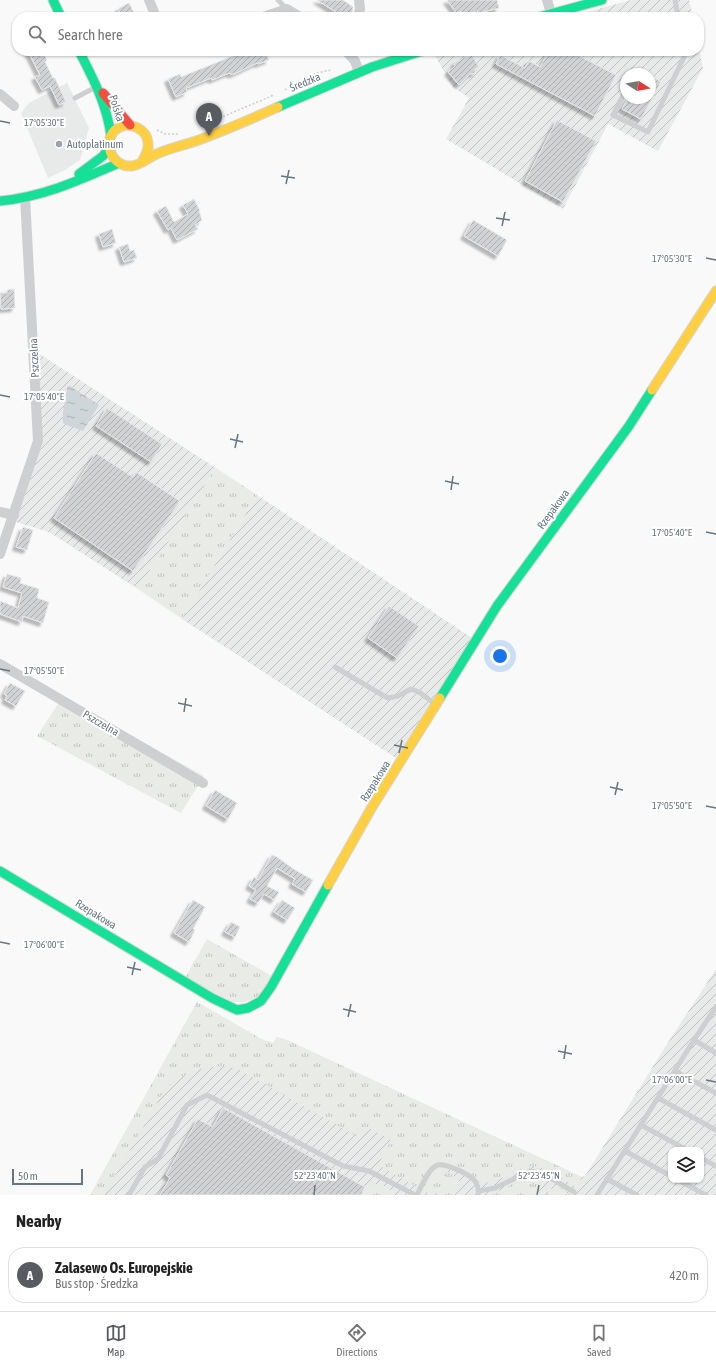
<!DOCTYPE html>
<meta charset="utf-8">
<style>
:root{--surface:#fff;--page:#f6f6f6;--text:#222;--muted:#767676;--line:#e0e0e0;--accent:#585c60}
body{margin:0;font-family:"Asap Condensed",sans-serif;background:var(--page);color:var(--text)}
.controls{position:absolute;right:12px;bottom:12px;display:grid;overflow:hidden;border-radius:8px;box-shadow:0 1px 3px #0004}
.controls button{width:36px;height:36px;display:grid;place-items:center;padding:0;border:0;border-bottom:1px solid var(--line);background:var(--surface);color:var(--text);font:20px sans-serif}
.compass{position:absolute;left:620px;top:68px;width:36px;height:36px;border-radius:50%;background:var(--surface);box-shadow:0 1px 3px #0004;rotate:101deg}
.scale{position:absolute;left:12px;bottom:10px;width:71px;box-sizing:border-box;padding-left:4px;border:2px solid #657683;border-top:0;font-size:11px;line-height:14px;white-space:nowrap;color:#657683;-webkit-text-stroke:3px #fff;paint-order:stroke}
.you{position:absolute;left:500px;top:656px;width:14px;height:14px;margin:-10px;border:3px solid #fff;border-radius:50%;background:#1a73e8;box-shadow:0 0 0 6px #1a73e833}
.badge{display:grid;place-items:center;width:26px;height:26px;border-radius:50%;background:var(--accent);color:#fff;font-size:13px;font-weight:700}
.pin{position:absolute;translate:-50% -33px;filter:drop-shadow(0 1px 2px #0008)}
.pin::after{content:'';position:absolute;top:21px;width:14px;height:12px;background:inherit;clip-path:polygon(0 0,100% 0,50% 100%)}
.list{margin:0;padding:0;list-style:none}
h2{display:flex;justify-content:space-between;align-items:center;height:52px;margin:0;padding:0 16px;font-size:17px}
h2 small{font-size:13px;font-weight:400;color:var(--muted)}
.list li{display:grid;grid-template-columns:26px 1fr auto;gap:12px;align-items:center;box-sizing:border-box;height:56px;margin:0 8px 8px;padding:0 8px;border:1px solid var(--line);border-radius:16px}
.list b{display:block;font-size:15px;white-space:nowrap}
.list p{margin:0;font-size:13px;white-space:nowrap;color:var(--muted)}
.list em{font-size:13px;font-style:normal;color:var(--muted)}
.icon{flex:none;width:22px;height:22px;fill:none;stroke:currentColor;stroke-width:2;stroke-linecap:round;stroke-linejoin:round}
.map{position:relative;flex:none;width:716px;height:1195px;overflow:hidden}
.search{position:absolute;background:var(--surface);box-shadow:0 1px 3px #0004;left:12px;right:12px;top:12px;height:44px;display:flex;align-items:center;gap:10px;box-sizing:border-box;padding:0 14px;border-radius:16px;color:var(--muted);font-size:15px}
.sheet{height:116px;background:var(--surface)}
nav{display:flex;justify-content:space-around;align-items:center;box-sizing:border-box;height:56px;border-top:1px solid var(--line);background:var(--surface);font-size:11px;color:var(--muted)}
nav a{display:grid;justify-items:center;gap:2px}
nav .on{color:var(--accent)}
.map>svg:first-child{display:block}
.built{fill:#e8e9e9}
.industrial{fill:url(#industrial-furrows);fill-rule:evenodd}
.grass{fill:url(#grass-tufts)}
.water{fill:url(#water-ripples)}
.building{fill:url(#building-hatch);stroke:#e8e8e8;filter:url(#shadow)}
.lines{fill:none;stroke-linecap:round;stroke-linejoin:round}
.fast-casing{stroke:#d5d6d7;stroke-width:11}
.slow-casing{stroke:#d5d6d7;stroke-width:11}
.jam-casing{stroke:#d5d6d7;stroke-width:11}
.path{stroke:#cbcccd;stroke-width:1.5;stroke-dasharray:2 2;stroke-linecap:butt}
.lane{stroke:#cecfd0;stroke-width:5}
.street{stroke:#cecfd0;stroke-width:10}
.fast{stroke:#16e098;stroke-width:9}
.slow{stroke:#ffcf43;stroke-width:9}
.jam{stroke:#f24e42;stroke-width:9}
.ticks{fill:none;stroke:#657683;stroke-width:1.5}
.poi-dot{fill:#99a4ac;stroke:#fff;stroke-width:1.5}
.labels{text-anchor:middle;stroke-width:4;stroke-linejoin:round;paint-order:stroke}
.street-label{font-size:11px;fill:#657683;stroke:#fff}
.poi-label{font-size:11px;fill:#657683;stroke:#fff;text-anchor:start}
.ticks-label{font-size:10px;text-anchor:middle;fill:#657683;stroke:#fff;stroke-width:4;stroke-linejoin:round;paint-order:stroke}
</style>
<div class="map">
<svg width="716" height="1195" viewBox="0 0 716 1195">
<defs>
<pattern id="industrial-furrows" width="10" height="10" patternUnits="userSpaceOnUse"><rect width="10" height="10" fill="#e8e9e9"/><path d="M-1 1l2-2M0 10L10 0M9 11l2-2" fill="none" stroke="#c0c1c2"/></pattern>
<pattern id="grass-tufts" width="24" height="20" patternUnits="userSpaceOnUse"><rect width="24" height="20" fill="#e8ebe6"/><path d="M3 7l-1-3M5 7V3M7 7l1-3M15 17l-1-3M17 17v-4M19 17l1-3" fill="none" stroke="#c0c3c0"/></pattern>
<pattern id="water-ripples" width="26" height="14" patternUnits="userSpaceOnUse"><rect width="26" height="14" fill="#ced6d9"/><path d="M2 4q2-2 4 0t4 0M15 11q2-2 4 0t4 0" fill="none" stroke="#abb2b5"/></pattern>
<pattern id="building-hatch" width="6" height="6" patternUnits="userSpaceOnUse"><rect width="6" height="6" fill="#d0d2d3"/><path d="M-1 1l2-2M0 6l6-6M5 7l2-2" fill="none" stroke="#acafb1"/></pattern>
<filter id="shadow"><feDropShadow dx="-3.5" dy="3.5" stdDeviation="1" flood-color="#0004"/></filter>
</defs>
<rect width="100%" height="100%" fill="#f9f9f9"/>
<polygon class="built" points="67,83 89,128 80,160 65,170 48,178 21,113 29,103"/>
<g class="industrial">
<polygon points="631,0 689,0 693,17 569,17"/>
<path d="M 699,49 L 703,68 L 658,151 L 608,124 L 563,209 L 446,139 L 469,98 L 453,87 L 434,54 L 444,51 L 699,51 ZM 626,74 L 650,74 L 650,98 L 626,98 Z"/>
<polygon points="38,353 216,468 138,589 49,532 16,522 42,444"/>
<polygon points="257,495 472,638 396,758 182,619"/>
<path d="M 716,969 L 716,1195 L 91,1195 L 197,1002 L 261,1039 L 273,1043 L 277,1037 L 582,1177 L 585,1176 L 665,1047 ZM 671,1150 L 701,1150 L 701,1180 L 671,1180 Z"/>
</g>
<g class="grass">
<polygon points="216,468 257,495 182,619 138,589"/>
<polygon points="57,694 204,776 181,813 37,736 58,704"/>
<polygon points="207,939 272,976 260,997 244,1002 233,1002 185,978"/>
<path d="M 197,1002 L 261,1039 L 273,1043 L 277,1037 L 285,1039 L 582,1177 L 576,1188 C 566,1180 548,1168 535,1166 C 516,1165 486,1195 474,1177 C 462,1171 441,1154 428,1168 C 424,1173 422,1180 419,1185 L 415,1186 L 380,1166 L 379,1163 L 391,1140 L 367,1127 L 360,1138 L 238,1069 C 211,1061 186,1071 165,1089 L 104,1195 L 90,1195 Z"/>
<polygon points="441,1167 444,1168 441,1174 445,1176 447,1172 459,1179 458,1186 452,1195 440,1195 432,1191 430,1194 424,1191 423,1189 433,1172"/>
<polygon points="528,1176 533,1176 540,1179 541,1187 537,1195 487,1195 493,1194"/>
<path d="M 374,1184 C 383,1185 390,1187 394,1195 L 362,1195 L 366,1188 Z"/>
<polygon points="557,1187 571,1195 546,1195 550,1189"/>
</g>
<path class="water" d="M 70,386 L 99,405 L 83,431 L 64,424 C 60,416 67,398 67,387 Z"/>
<g class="building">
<polygon points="317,0 343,0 353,7 352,17 333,17 336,12"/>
<polygon points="447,0 497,0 499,8 478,13 477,10 467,17 465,17 461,11 457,14"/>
<polygon points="129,3 136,17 122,17 118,9"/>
<polygon points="28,51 42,51 47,60 45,62 53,78 55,78 66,102 59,105 50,86 42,90 35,77 40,75"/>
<polygon points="245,51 265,51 269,60 258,64 257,63 234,74 230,74 229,73 212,80 211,78 186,88 187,92 176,97 168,79 180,74 181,77"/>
<polygon points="549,51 570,51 616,75 595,116 496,64 500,55 525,68 529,61 540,67"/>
<polygon points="472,55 479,67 475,69 475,73 470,74 459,85 448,72 455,66 454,64 457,61 459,61 464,57 468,57"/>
<polygon points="650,75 661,82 641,119 622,109 628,98 650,98"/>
<polygon points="557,120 596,141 563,202 525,181"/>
<polygon points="194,199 200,211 199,211 202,220 195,225 198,229 177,240 171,228 168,230 157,211 166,206 174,222 188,214 183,205"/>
<polygon points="473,220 507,240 498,256 464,236"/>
<polygon points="112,229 116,243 103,247 99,234"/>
<polygon points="128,244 130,251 134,250 137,258 124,262 119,247"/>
<polygon points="14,289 15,308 1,309 0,293 7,293 7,290"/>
<polygon points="107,408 162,444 151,462 96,426"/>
<polygon points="96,453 133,477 136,472 180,501 133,571 54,518"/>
<polygon points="23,527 33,530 27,550 16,547"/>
<polygon points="7,574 21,578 20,583 39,589 37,598 49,602 43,623 23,616 22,622 0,614 0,601 18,608 22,593 3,587"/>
<polygon points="389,606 419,626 397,658 368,638"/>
<polygon points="10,683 25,691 16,706 5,700 7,696 4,694"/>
<polygon points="215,790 237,803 228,819 206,806"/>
<polygon points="272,855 277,857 295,870 313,880 306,892 292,884 295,879 277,868 267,886 279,892 274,900 264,894 258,903 250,899 256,890 249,886 254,877 258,880"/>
<polygon points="193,900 205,907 193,929 195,930 189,942 174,933"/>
<polygon points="282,900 295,908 287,920 274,912"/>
<polygon points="231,922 240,927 235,937 225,932"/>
<polygon points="223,1108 365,1187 361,1195 160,1195 170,1178 166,1175 198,1119 213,1127"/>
</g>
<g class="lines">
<defs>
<g id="fast">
<polyline points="53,0 61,17"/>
<polyline points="539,17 602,0"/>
<path d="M 79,51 C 93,78 107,105 111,136"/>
<polyline points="278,107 372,67 422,51"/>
<polyline points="79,174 103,156 109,148"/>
<path d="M 0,201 C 43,197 80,180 119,163"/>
<polyline points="440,698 497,606 629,426 652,390"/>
<polyline points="0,871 212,998 237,1010 248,1008 261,1001 271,987 328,885"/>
</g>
<g id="slow">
<path d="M 143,160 C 146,154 149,149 148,143 C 147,129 130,121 118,128 C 100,139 111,168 132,166 C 141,165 150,156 159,153 C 171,148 184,145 196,141 C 224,131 251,119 278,107"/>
<polyline points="652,390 716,291"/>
<polyline points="328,885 372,807 440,698"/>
</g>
<polyline id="jam" points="103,93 130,125"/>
</defs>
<use href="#fast" class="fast-casing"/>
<use href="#slow" class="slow-casing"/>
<use href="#jam" class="jam-casing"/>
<g class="path">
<path d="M 285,90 C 295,81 319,71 332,70"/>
<polyline points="201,126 274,95"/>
<polyline points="157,130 165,134 178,134"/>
</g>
<g class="lane">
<polyline points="278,0 287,9"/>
<polyline points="675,0 678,17"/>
<polyline points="626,90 613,115 648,132 685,55 685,51"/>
<polyline points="75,98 96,87"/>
<polyline points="335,667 384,696 388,698 398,696 411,689 419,692 435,704"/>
<polyline points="716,1007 694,1040 716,1053"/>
<polyline points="675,1071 716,1093"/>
<polyline points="658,1098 716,1130"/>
<polyline points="641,1125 687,1150"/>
<polyline points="625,1151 671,1176"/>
<polyline points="701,1158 716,1166"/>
<polyline points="607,1179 637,1195"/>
<polyline points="678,1180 706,1195"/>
<polyline points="479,1191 495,1188 530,1171 542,1173 574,1192"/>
<polyline points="129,1195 145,1167 158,1159 187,1105 207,1095 343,1166 369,1171 415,1195"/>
<path d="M 417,1195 C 421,1187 429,1167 438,1165 C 445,1163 466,1173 472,1178 C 477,1182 479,1189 478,1195"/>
<polyline points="597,1195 694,1040"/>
</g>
<g class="street">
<polyline points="149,0 156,17"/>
<polyline points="547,0 551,13"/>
<polyline points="263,17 287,9 300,17"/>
<polyline points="358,17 360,9 359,0"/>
<polyline points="346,51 355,61 359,72"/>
<polyline points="0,94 14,106"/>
<polyline points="0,512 14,515"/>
<polyline points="0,554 38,441 25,197"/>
<polyline points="0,664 203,783"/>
</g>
<use href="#fast" class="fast"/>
<use href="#slow" class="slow"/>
<use href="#jam" class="jam"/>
</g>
<path class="ticks" d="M 0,121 L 10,123M 281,176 L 295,178M 286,184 L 289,170M 496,218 L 510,220M 502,226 L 505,212M 706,258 L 716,260M 0,395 L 10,397M 230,439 L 243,442M 235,448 L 238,434M 445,481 L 459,484M 451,490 L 453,476M 706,532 L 716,534M 0,669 L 10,671M 178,703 L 192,706M 184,712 L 186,698M 394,745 L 408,748M 399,753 L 402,740M 610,787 L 623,790M 615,795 L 618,782M 706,806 L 716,808M 0,942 L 10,944M 127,967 L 141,970M 132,975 L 135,962M 343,1009 L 356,1012M 348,1017 L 351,1004M 558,1051 L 572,1054M 564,1059 L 566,1045M 706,1080 L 716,1082M 314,1195 L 315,1185M 537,1195 L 539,1185"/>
<circle class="poi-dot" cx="59" cy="144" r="4"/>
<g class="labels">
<g class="street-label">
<text transform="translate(305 82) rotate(-23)" y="4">Średzka</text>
<text transform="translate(117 108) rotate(73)" y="4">Polska</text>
<text transform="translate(34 358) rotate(-93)" y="4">Pszczelna</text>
<text transform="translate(553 509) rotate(-54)" y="4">Rzepakowa</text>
<text transform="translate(101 723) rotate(30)" y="4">Pszczelna</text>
<text transform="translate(375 781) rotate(-58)" y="4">Rzepakowa</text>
<text transform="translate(96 914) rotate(32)" y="4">Rzepakowa</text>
</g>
<g class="poi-label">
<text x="67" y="148">Autoplatinum</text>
</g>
</g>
<g class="ticks-label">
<text x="44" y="126">17°05'30"E</text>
<text x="672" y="262">17°05'30"E</text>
<text x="44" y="400">17°05'40"E</text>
<text x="672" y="536">17°05'40"E</text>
<text x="44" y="674">17°05'50"E</text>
<text x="672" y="809">17°05'50"E</text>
<text x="44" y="948">17°06'00"E</text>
<text x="672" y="1083">17°06'00"E</text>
<text x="315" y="1179">52°23'40"N</text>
<text x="539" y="1179">52°23'45"N</text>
</g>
</svg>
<div class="controls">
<button><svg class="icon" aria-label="layers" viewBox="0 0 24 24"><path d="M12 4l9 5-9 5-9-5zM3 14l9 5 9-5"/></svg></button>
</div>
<svg class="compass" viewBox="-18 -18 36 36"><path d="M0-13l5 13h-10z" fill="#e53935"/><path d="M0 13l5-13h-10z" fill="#767676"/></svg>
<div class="scale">50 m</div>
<div class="you"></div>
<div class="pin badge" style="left:209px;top:136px">A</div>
<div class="search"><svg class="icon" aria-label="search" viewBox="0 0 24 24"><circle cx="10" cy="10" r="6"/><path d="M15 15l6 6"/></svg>Search here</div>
</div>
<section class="sheet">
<h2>Nearby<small></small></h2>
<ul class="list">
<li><span class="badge">A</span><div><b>Zalasewo Os. Europejskie</b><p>Bus stop · Średzka</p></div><em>420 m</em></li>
</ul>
</section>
<nav>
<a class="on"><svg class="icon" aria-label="map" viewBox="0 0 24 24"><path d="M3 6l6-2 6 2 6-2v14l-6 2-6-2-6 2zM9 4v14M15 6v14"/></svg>Map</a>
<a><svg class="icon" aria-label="directions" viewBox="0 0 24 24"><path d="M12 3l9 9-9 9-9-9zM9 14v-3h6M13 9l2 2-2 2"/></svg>Directions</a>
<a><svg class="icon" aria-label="saved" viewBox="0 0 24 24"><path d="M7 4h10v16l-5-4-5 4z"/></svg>Saved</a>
</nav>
